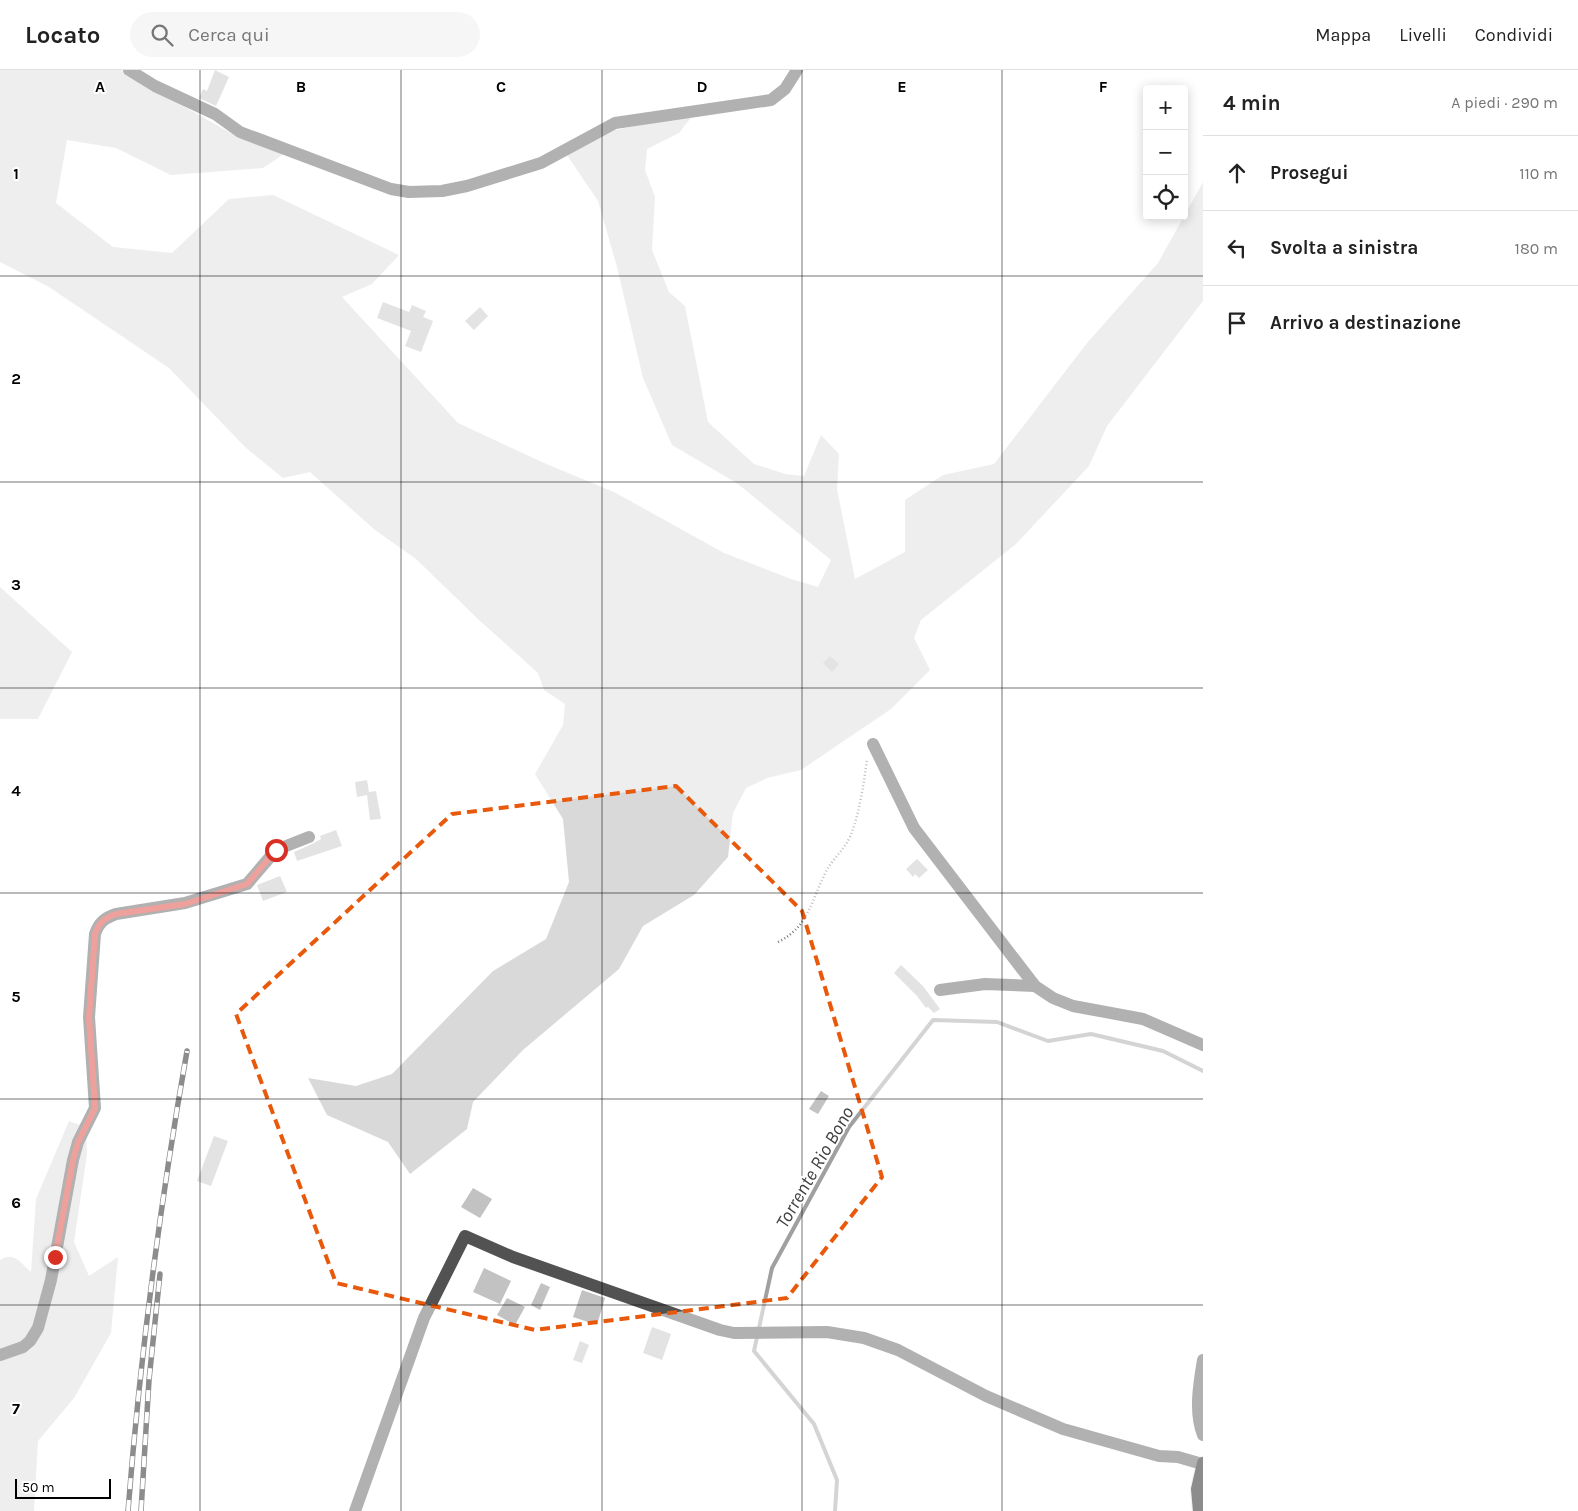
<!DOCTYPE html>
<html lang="it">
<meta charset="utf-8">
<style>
:root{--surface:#fff;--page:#f6f6f6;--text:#222;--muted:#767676;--line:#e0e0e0}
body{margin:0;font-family:Karla,sans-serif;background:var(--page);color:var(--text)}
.controls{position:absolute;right:15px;top:15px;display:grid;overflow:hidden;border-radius:5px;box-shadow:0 2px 12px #0003}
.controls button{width:45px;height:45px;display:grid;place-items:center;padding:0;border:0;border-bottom:1px solid var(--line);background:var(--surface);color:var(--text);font:25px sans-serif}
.scale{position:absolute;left:15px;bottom:12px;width:96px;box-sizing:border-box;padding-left:5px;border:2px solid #000;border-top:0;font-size:14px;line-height:18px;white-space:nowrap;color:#000;-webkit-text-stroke:4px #fff;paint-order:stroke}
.stop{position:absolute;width:15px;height:15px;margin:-11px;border:4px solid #d93025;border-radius:50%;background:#fff}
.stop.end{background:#d93025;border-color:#fff;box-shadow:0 1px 5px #0008}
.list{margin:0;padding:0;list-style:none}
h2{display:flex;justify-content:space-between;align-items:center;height:65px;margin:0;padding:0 20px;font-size:21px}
h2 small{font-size:16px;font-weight:400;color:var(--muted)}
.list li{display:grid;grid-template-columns:32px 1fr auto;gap:15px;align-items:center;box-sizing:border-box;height:75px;padding:0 20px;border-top:1px solid var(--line)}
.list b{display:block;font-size:19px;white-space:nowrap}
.list em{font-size:16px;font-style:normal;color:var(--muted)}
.icon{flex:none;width:28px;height:28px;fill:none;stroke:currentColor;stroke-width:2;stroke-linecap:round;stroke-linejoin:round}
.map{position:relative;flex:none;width:1203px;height:1441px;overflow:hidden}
header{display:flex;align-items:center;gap:30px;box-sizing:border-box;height:70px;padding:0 25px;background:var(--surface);border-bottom:1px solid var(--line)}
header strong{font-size:24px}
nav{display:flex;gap:28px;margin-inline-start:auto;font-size:18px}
.search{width:350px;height:45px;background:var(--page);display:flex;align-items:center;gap:12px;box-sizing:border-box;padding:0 18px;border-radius:28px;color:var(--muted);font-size:19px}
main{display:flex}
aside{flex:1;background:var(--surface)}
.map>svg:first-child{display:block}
.green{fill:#d9d9d9}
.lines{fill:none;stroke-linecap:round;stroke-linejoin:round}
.stream{stroke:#a0a0a0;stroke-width:4}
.building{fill:#c2c2c2}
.major-casing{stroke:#dbdbdb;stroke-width:14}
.path{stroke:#747474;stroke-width:2.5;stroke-dasharray:1 2.5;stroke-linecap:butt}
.minor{stroke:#525252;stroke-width:12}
.major{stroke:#000;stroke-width:12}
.rail-casing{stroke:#000;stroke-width:5.5}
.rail{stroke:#fff;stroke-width:4;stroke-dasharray:11;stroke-linecap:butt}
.route{stroke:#d93025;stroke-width:6}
.marked{fill:none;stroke:#e8590c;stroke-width:4;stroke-dasharray:10 6;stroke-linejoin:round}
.grid{fill:none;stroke:#000;stroke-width:1;stroke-opacity:0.55}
.labels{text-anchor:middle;stroke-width:4;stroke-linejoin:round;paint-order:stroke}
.water-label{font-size:19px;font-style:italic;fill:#414141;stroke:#fff}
.grid-label{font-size:16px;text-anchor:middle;font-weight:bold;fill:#000;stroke:#fff;stroke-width:4;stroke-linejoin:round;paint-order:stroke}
</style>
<header>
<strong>Locato</strong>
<div class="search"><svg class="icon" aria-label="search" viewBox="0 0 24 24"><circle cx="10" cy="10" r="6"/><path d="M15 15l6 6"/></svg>Cerca qui</div>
<nav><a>Mappa</a><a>Livelli</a><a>Condividi</a></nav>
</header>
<main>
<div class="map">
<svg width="1203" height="1441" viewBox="0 0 1203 1441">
<rect width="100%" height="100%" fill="#fff"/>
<g class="green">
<polygon points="0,0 120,0 236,66 284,84 263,98 171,105 116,78 67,70 56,133 113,177 172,183 229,129 273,125 399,185 372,214 342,227 458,353 544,393 614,422 724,483 791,509 818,517 831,490 738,414 672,375 643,308 617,197 598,131 567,85 610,61 693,45 679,63 647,79 645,100 655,127 652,180 669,222 685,236 708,352 754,394 785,404 804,406 821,365 839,384 837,419 855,509 905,482 905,430 943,405 994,394 1087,273 1158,193 1203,112 1203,231 1107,356 1089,396 1016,474 921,550 914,568 930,600 891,639 801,700 767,708 746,718 733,743 728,787 694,825 643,856 619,899 523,980 473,1032 467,1059 410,1104 388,1072 327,1045 308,1008 356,1016 392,1004 493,901 546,869 569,812 563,749 535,704 563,655 565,634 544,620 538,603 479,550 416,489 375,460 310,402 283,408 246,378 169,298 49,217 0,192"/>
<polygon points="0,517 72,582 38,649 0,649"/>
<path d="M 69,1051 L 86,1057 L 87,1084 L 74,1172 L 89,1206 L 118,1187 L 111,1263 L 74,1328 L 38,1371 L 34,1441 L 0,1441 L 0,1190 C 15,1181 20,1193 31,1202 L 36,1129 Z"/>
</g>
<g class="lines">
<polyline class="stream" points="835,1441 837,1410 814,1354 754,1281 772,1198 849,1057 933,950 997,952 1048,971 1091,964 1163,981 1203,1001"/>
</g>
<g class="building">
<polygon points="215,0 229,7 216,36 199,28 203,19 207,21"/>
<polygon points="383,232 409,242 412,235 426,241 423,247 433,251 421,282 405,276 411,261 377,248"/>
<polygon points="480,237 488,246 474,260 465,251"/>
<polygon points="830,586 839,594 832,602 823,593"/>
<polygon points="367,710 369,722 376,721 381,749 370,750 367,725 357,727 355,712"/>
<polygon points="336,760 342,776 297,791 294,782 312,774 321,769 320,766"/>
<polygon points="917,789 928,800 919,808 915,804 913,807 906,799"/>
<polygon points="280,806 287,822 263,831 257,815"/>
<polygon points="901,895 923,916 940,939 934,943 928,937 926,938 917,926 894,903"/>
<polygon points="821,1021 829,1026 818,1044 809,1039"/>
<polygon points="214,1066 228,1071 211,1116 197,1111"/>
<polygon points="473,1118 492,1129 480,1148 461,1137"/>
<polygon points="484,1198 511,1211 500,1234 473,1222"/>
<polygon points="541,1213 550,1217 540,1240 531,1235"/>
<polygon points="582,1220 605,1228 597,1255 573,1247"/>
<polygon points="507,1228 525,1237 515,1255 497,1245"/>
<polygon points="652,1257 671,1264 662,1290 643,1283"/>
<polygon points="580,1271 589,1275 582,1293 573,1290"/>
</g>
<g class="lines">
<defs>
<polyline id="major" points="1199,1441 1197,1419 1203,1393"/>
</defs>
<use href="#major" class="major-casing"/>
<path class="path" d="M 778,872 C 809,857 811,830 826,802 C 831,791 840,784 846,774 C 858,756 864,712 867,689"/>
<g class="minor">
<polyline points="129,0 155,16 215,44 240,62 391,119 409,122 442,121 467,116 541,93 615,53 771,30 785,19 797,0"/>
<polyline points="873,674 914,758 1035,916 1053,928 1073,936 1143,949 1203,975"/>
<polyline points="940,920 985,914 1035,916"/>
<path d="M 0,1285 L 23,1277 L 30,1271 L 38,1258 L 51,1210 L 73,1090 L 78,1072 L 95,1038 L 89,947 L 95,864 C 99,852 105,848 116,844 L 185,833 L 247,814 L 276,780 L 309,767"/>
<path d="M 1203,1290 C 1199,1314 1194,1342 1203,1365"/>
<polyline points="355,1441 424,1248 465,1166 513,1187 720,1260 734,1263 827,1262 864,1268 898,1280 986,1326 1063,1359 1159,1386 1178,1387 1202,1394"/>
</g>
<use href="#major" class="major"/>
<defs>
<g id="rail">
<path d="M 128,1441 C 140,1287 160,1134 187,981"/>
<polyline points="141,1441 149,1310 160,1204"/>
</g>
</defs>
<use href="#rail" class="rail-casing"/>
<use href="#rail" class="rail"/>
</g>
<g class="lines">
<path class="route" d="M 55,1187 L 73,1090 L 78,1072 L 95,1038 L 89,947 L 95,864 C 99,852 105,848 116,844 L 185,834 L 247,814 L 276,780"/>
</g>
<path d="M0 0H1203V1441H0ZM 676,716 L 802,841 L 882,1107 L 787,1228 L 535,1260 L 336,1213 L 236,944 L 452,744 Z" fill="#fff" fill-opacity=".55" fill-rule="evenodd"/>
<path class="marked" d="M 676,716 L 802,841 L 882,1107 L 787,1228 L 535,1260 L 336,1213 L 236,944 L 452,744 Z"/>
<path class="grid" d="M 200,0 L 200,1441M 401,0 L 401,1441M 602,0 L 602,1441M 802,0 L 802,1441M 1002,0 L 1002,1441M 0,206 L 1203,206M 0,412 L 1203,412M 0,618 L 1203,618M 0,823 L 1203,823M 0,1029 L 1203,1029M 0,1235 L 1203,1235"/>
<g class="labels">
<g class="water-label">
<text transform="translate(814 1097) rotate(-60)" y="7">Torrente Rio Bono</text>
</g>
</g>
<g class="grid-label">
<text x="100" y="22">A</text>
<text x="301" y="22">B</text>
<text x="501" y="22">C</text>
<text x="702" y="22">D</text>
<text x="902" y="22">E</text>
<text x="1103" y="22">F</text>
<text x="16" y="109">1</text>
<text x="16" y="314">2</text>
<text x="16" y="520">3</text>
<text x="16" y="726">4</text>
<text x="16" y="932">5</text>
<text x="16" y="1138">6</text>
<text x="16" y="1344">7</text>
</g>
</svg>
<div class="controls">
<button>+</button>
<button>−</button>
<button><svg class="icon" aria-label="locate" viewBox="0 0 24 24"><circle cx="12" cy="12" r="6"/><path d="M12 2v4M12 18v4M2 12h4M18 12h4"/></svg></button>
</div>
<div class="scale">50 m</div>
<div class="stop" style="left:276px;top:780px"></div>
<div class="stop end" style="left:55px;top:1187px"></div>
</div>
<aside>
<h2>4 min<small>A piedi · 290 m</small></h2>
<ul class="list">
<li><svg class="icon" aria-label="ahead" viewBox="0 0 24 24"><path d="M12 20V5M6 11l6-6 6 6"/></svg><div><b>Prosegui</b></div><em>110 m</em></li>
<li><svg class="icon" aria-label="left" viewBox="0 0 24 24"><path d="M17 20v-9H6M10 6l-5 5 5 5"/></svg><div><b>Svolta a sinistra</b></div><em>180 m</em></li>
<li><svg class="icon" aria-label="arrive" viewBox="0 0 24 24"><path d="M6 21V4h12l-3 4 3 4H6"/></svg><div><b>Arrivo a destinazione</b></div></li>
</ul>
</aside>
</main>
